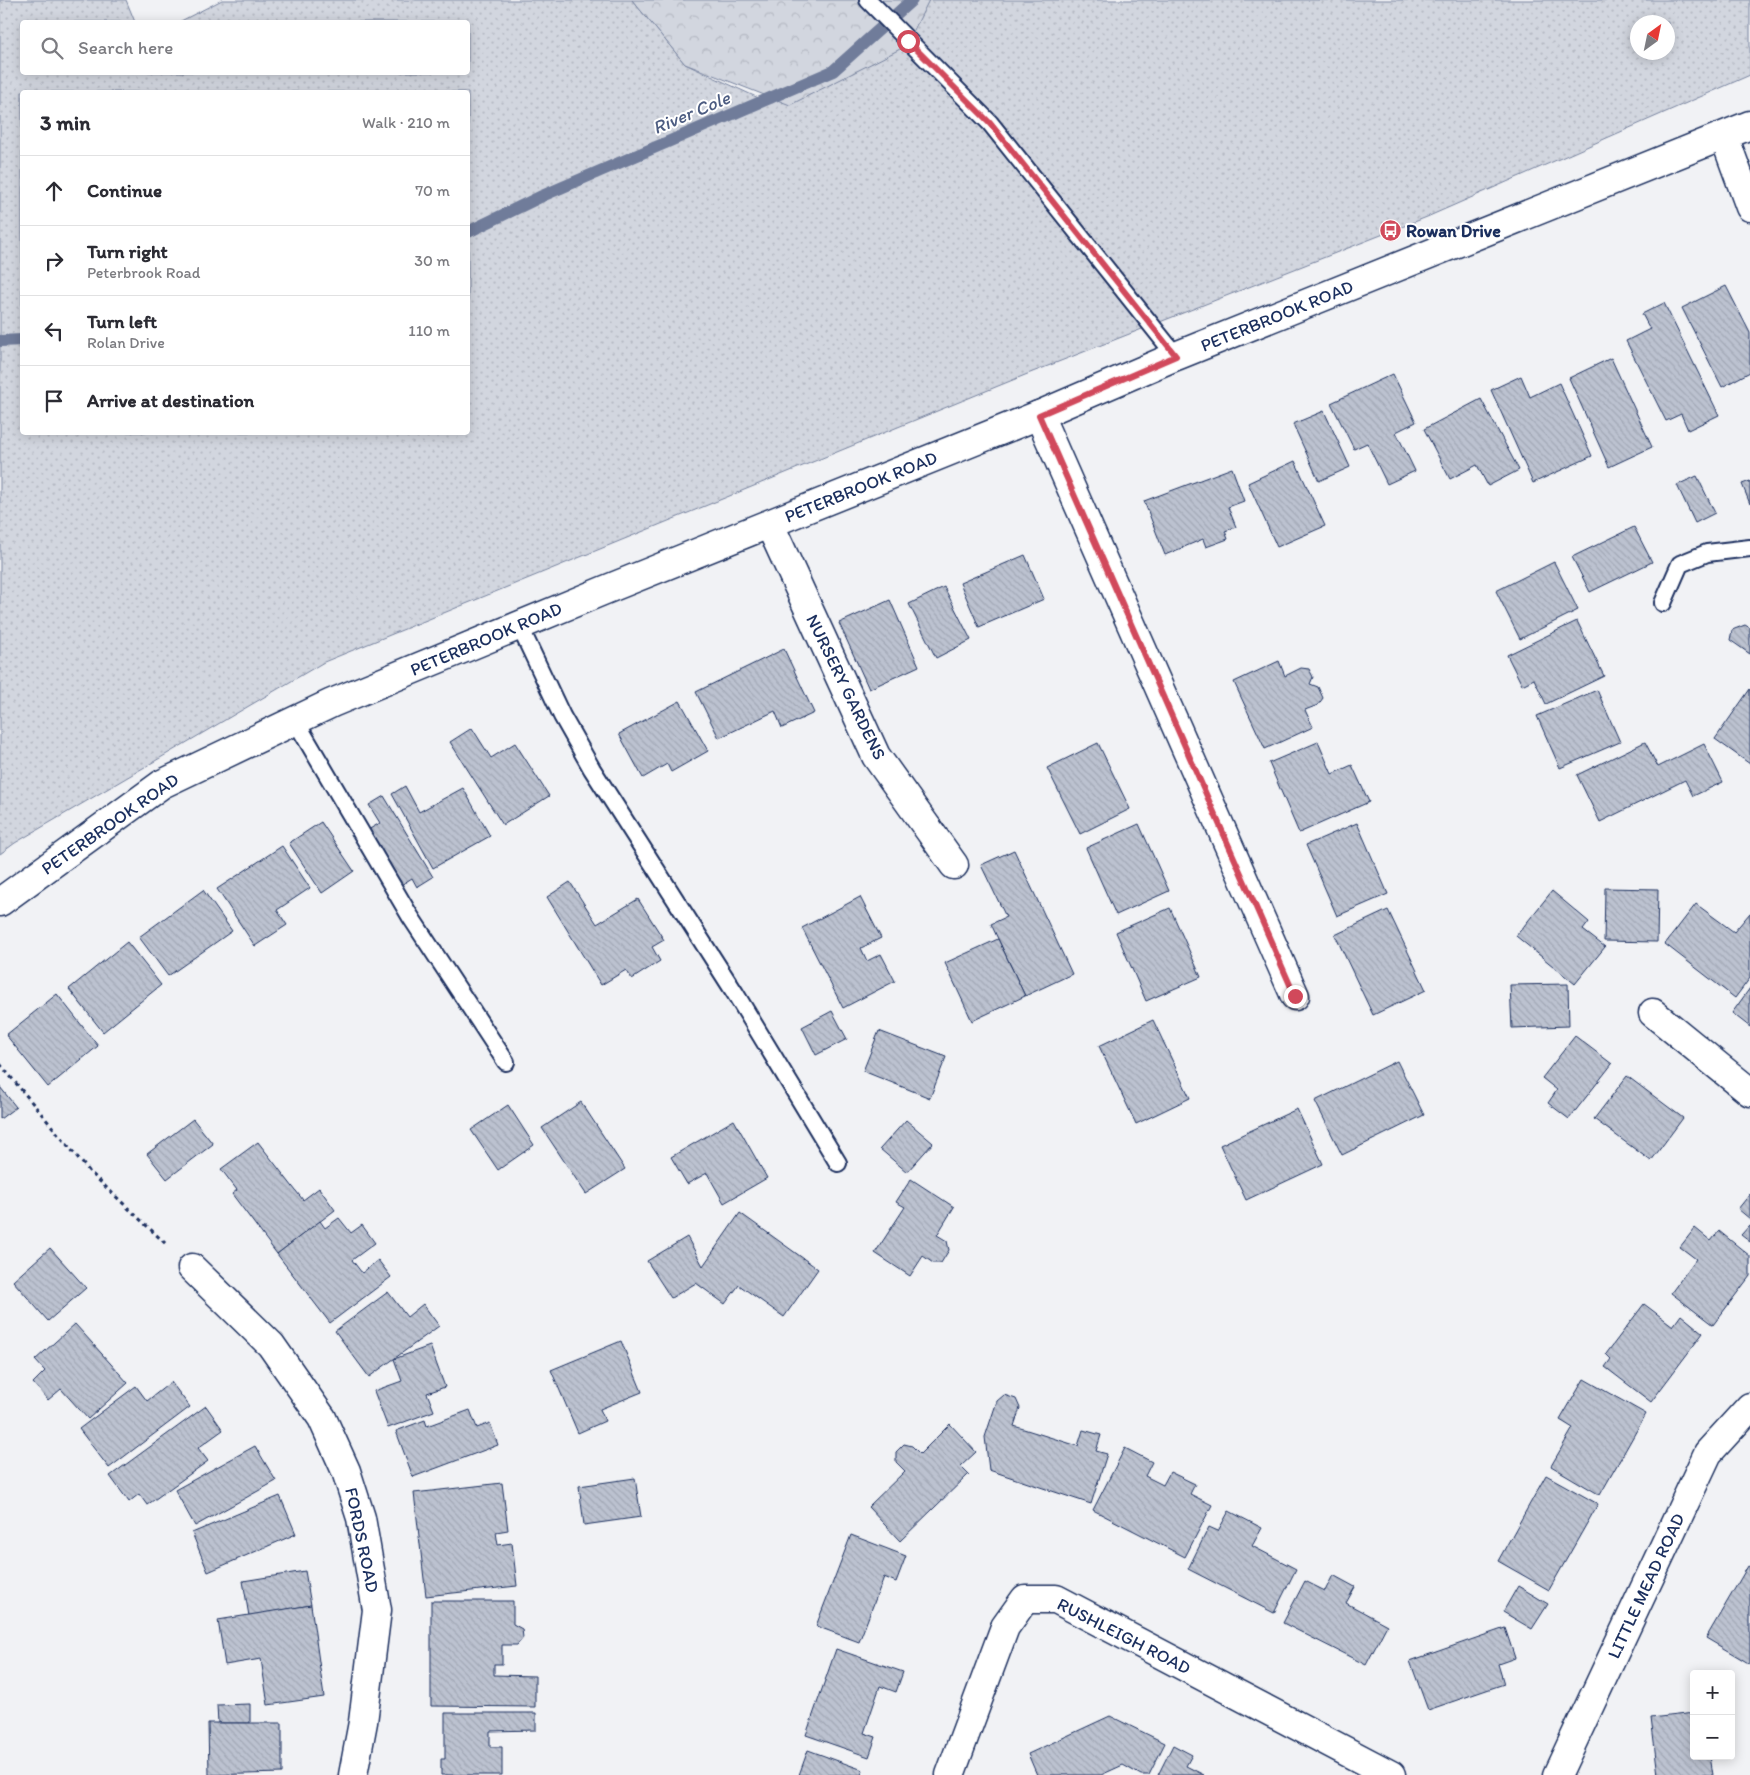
<!DOCTYPE html>
<meta charset="utf-8">
<style>
:root{--surface:#fff;--page:#f2f2f3;--text:#2b2b33;--muted:#7c7c81;--line:#e1e1e2}
body{margin:0;font-family:Itim,sans-serif;background:var(--page);color:var(--text)}
.controls{position:absolute;right:15px;bottom:15px;display:grid;overflow:hidden;border-radius:5px;box-shadow:0 2px 12px #0003}
.controls button{width:45px;height:45px;display:grid;place-items:center;padding:0;border:0;border-bottom:1px solid var(--line);background:var(--surface);color:var(--text);font:25px sans-serif}
.compass{position:absolute;left:1630px;top:15px;width:45px;height:45px;border-radius:50%;background:var(--surface);box-shadow:0 2px 12px #0003;rotate:33deg}
.stop{position:absolute;width:15px;height:15px;margin:-11px;border:4px solid #d1495b;border-radius:50%;background:#fff}
.stop.end{background:#d1495b;border-color:#fff;box-shadow:0 1px 5px #0008}
.list{margin:0;padding:0;list-style:none}
h2{display:flex;justify-content:space-between;align-items:center;height:65px;margin:0;padding:0 20px;font-size:21px}
h2 small{font-size:16px;font-weight:400;color:var(--muted)}
.list li{display:grid;grid-template-columns:32px 1fr auto;gap:15px;align-items:center;box-sizing:border-box;height:70px;padding:0 20px;border-top:1px solid var(--line)}
.list b{display:block;font-size:19px;white-space:nowrap}
.list p{margin:0;font-size:16px;white-space:nowrap;color:var(--muted)}
.list em{font-size:16px;font-style:normal;color:var(--muted)}
.icon{flex:none;width:28px;height:28px;fill:none;stroke:currentColor;stroke-width:2;stroke-linecap:round;stroke-linejoin:round}
.map{position:relative;flex:none;width:1750px;height:1775px;overflow:hidden}
.search{position:absolute;background:var(--surface);box-shadow:0 2px 12px #0003;left:20px;top:20px;width:450px;height:55px;display:flex;align-items:center;gap:12px;box-sizing:border-box;padding:0 18px;border-radius:5px;color:var(--muted);font-size:19px}
.panel{position:absolute;background:var(--surface);box-shadow:0 2px 12px #0003;left:20px;top:90px;width:450px;height:345px;border-radius:5px}
.map>svg:first-child{display:block}
.grass{fill:url(#grass-dots);stroke:#76829e;fill-rule:evenodd}
.forest{fill:url(#forest-crowns);stroke:#76829e}
.lines{fill:none;stroke-linecap:round;stroke-linejoin:round}
.stream{stroke:#707c9a;stroke-width:12}
.building{fill:url(#building-back-hatch);stroke:#1b2f5e}
.service-casing{stroke:#1b2f5e;stroke-width:20}
.minor-casing{stroke:#1b2f5e;stroke-width:31}
.tertiary-casing{stroke:#1b2f5e;stroke-width:31}
.path{stroke:#1b2f5e;stroke-width:3;stroke-dasharray:4 4;stroke-linecap:butt}
.service{stroke:#fff;stroke-width:16}
.minor{stroke:#fff;stroke-width:28}
.tertiary{stroke:#fff;stroke-width:28}
.route{stroke:#d1495b;stroke-width:6}
.labels{text-anchor:middle;stroke-width:4;stroke-linejoin:round;paint-order:stroke}
.poi-label{font-size:18px;font-weight:bold;fill:#1b2f5e;stroke:#fff;text-anchor:start}
.street-label{font-size:18px;fill:#1b2f5e;stroke:#fff}
.water-label{font-size:19px;font-style:italic;fill:#4c5c81;stroke:#fff}
</style>
<div class="map">
<svg width="1750" height="1775" viewBox="0 0 1750 1775">
<defs>
<pattern id="grass-dots" width="8" height="8" patternUnits="userSpaceOnUse" patternTransform="scale(1.25)"><rect width="8" height="8" fill="#d2d6df"/><path d="M2 2h.1M6 6h.1" fill="none" stroke="#b4b8c2" stroke-width="1.8" stroke-linecap="round"/></pattern>
<pattern id="forest-crowns" width="20" height="18" patternUnits="userSpaceOnUse" patternTransform="scale(1.25)"><rect width="20" height="18" fill="#d2d6df"/><path d="M2 6a3 3 0 1 1 6 0M12 15a3 3 0 1 1 6 0" fill="none" stroke="#b4b8c2"/></pattern>
<pattern id="building-back-hatch" width="6" height="6" patternUnits="userSpaceOnUse" patternTransform="scale(1.25)"><rect width="6" height="6" fill="#bcc2d0"/><path d="M-1 5l2 2M0 0l6 6M5-1l2 2" fill="none" stroke="#a1a7b5"/></pattern>
</defs>
<rect width="100%" height="100%" fill="#f1f2f5"/>
<filter id="ink" filterUnits="userSpaceOnUse"><feTurbulence type="fractalNoise" baseFrequency=".02" numOctaves="2"/><feDisplacementMap in="SourceGraphic" scale="10" xChannelSelector="R" yChannelSelector="G"/><feConvolveMatrix kernelMatrix="1 2 1 2 8 2 1 2 1" color-interpolation-filters="sRGB"/></filter>
<g filter="url(#ink)">
<path class="grass" d="M 0,0 L 126,0 L 135,22 L 22,22 L 22,72 L 468,72 L 468,22 L 179,22 L 222,0 L 632,0 L 685,64 L 765,101 L 833,71 L 912,0 L 1750,0 L 1750,75 L 1427,217 L 1025,375 L 324,662 L 15,843 L 0,854 ZM 1638,22 L 1668,22 L 1668,52 L 1638,52 ZM 22,92 L 468,92 L 468,432 L 22,432 Z"/>
<polygon class="forest" points="632,0 929,0 906,46 790,105 685,64"/>
<g class="lines">
<g class="stream">
<polyline points="468,232 542,196 833,71 912,0"/>
<polyline points="0,341 22,340"/>
</g>
</g>
<g class="building">
<polygon points="1726,286 1750,333 1750,372 1722,387 1682,308"/>
<polygon points="1664,303 1719,415 1688,430 1681,414 1666,421 1626,341 1650,329 1642,314"/>
<polygon points="1611,358 1652,447 1609,467 1569,378"/>
<polygon points="1393,374 1416,422 1396,432 1415,471 1387,484 1367,443 1354,449 1331,403"/>
<polygon points="1521,376 1530,397 1559,383 1592,456 1533,483 1491,390"/>
<polygon points="1481,399 1519,470 1488,486 1477,465 1450,479 1424,429"/>
<polygon points="1324,411 1350,467 1319,481 1293,424"/>
<polygon points="1295,461 1325,526 1277,547 1248,483"/>
<polygon points="1232,468 1244,501 1228,507 1236,527 1225,531 1228,539 1206,547 1203,539 1165,555 1144,501"/>
<polygon points="1697,476 1715,513 1695,523 1677,485"/>
<polygon points="1750,481 1750,504 1742,484"/>
<polygon points="1634,527 1652,562 1590,592 1572,557"/>
<polygon points="1025,555 1044,599 979,627 960,583"/>
<polygon points="1554,562 1578,610 1520,639 1496,591"/>
<polygon points="944,587 971,640 936,658 909,604"/>
<polygon points="890,600 919,666 869,689 839,623"/>
<polygon points="1577,621 1604,676 1546,704 1534,679 1522,685 1507,655"/>
<polygon points="1745,625 1750,628 1750,654 1730,640 1732,630"/>
<polygon points="784,649 814,713 782,728 775,711 719,738 696,692"/>
<polygon points="1279,661 1285,676 1301,668 1309,669 1313,677 1310,684 1318,687 1323,698 1318,705 1305,710 1313,727 1265,749 1234,682"/>
<polygon points="1750,689 1750,764 1715,739"/>
<polygon points="1597,690 1620,742 1560,768 1537,716"/>
<polygon points="680,701 708,751 671,772 667,764 643,778 619,734"/>
<polygon points="472,728 491,758 515,743 549,796 503,825 450,742"/>
<polygon points="1318,742 1332,774 1352,765 1369,802 1299,833 1269,763"/>
<polygon points="1645,742 1658,767 1704,744 1723,782 1693,796 1685,780 1600,822 1577,775"/>
<polygon points="1098,743 1130,809 1080,834 1047,768"/>
<polygon points="405,786 419,812 463,788 490,836 433,868 392,794"/>
<polygon points="384,796 433,877 417,887 412,878 401,885 368,830 380,823 369,805"/>
<polygon points="321,822 354,871 322,893 289,843"/>
<polygon points="1357,823 1388,894 1337,916 1306,845"/>
<polygon points="1139,824 1169,891 1116,915 1086,848"/>
<polygon points="282,846 310,888 277,910 287,925 255,946 217,889"/>
<polygon points="1014,850 1072,974 1025,996 991,924 1006,917 981,865"/>
<polygon points="570,882 597,924 638,899 664,940 652,947 660,961 632,979 626,970 601,985 547,897"/>
<polygon points="1605,888 1658,889 1657,942 1604,941"/>
<polygon points="203,890 232,931 168,976 139,937"/>
<polygon points="1552,891 1589,922 1583,930 1605,947 1575,984 1516,936"/>
<polygon points="860,897 881,938 861,948 867,961 881,954 895,981 843,1008 802,928"/>
<polygon points="1696,904 1734,932 1750,913 1750,978 1735,998 1665,944"/>
<polygon points="1170,908 1201,977 1146,1001 1116,932"/>
<polygon points="1388,910 1426,990 1373,1015 1335,935"/>
<polygon points="998,939 1025,996 972,1021 945,963"/>
<polygon points="127,942 161,985 103,1032 69,989"/>
<polygon points="1568,984 1569,1026 1512,1028 1510,985"/>
<polygon points="1750,988 1750,1027 1732,1013"/>
<polygon points="57,994 98,1046 48,1087 6,1035"/>
<polygon points="832,1011 847,1039 816,1055 802,1027"/>
<polygon points="1153,1020 1190,1098 1136,1124 1099,1046"/>
<polygon points="879,1031 946,1057 930,1098 863,1071"/>
<polygon points="1575,1036 1612,1064 1569,1119 1548,1103 1557,1090 1542,1078"/>
<polygon points="1397,1061 1424,1115 1342,1155 1315,1101"/>
<polygon points="1627,1076 1683,1118 1651,1161 1594,1119"/>
<polygon points="0,1087 16,1107 0,1119"/>
<polygon points="581,1102 625,1169 586,1194 542,1128"/>
<polygon points="508,1105 534,1145 498,1170 471,1130"/>
<polygon points="1297,1109 1323,1164 1246,1200 1220,1145"/>
<polygon points="193,1119 213,1144 167,1179 147,1154"/>
<polygon points="734,1120 767,1178 724,1203 707,1173 687,1184 671,1157"/>
<polygon points="906,1120 933,1143 907,1172 880,1149"/>
<polygon points="258,1142 303,1200 319,1188 335,1210 277,1254 232,1194 237,1190 221,1169"/>
<polygon points="911,1179 954,1207 937,1235 947,1241 949,1250 941,1263 933,1263 923,1256 910,1276 875,1253 905,1207 896,1202"/>
<polygon points="1750,1194 1750,1219 1738,1209"/>
<polygon points="740,1213 818,1269 784,1317 739,1285 725,1304 696,1283 671,1298 647,1261 687,1237 703,1266"/>
<polygon points="339,1218 351,1233 362,1225 375,1243 352,1260 362,1273 378,1260 391,1277 330,1323 277,1254 320,1221 325,1228"/>
<polygon points="1750,1225 1750,1242 1741,1235"/>
<polygon points="1695,1228 1711,1241 1719,1231 1750,1256 1750,1276 1713,1325 1671,1293 1696,1259 1680,1247"/>
<polygon points="50,1248 86,1288 48,1321 13,1281"/>
<polygon points="388,1292 407,1317 423,1304 439,1326 369,1377 335,1331"/>
<polygon points="1644,1304 1673,1326 1681,1315 1703,1333 1651,1402 1605,1367 1611,1359 1606,1354"/>
<polygon points="75,1324 128,1383 88,1419 61,1389 48,1400 33,1383 45,1371 35,1360"/>
<polygon points="621,1341 642,1392 600,1409 605,1421 578,1433 551,1370"/>
<polygon points="430,1346 445,1387 427,1393 434,1411 388,1428 374,1391 402,1381 394,1359"/>
<polygon points="1584,1379 1646,1414 1600,1495 1551,1466 1573,1428 1560,1420"/>
<polygon points="171,1382 190,1407 109,1468 79,1429 136,1386 147,1401"/>
<polygon points="1004,1395 1016,1399 1020,1408 1014,1426 1078,1446 1083,1430 1101,1435 1096,1451 1107,1454 1091,1504 989,1470 985,1437 997,1401"/>
<polygon points="206,1406 223,1430 198,1448 208,1461 147,1505 139,1494 129,1502 110,1476"/>
<polygon points="470,1410 477,1428 490,1423 498,1445 413,1477 396,1431 425,1420 427,1426"/>
<polygon points="950,1424 976,1452 961,1466 969,1474 900,1541 868,1507 905,1471 896,1462 896,1452 904,1444 912,1446 920,1454"/>
<polygon points="255,1446 276,1481 195,1526 175,1490"/>
<polygon points="1125,1448 1152,1462 1145,1476 1163,1485 1170,1472 1195,1484 1190,1494 1212,1505 1185,1557 1093,1510"/>
<polygon points="1546,1475 1598,1504 1549,1590 1498,1561"/>
<polygon points="635,1478 641,1517 584,1525 579,1486"/>
<polygon points="502,1483 508,1530 496,1532 498,1545 512,1543 517,1586 426,1596 414,1493"/>
<polygon points="280,1496 296,1534 208,1572 192,1533"/>
<polygon points="1229,1511 1262,1528 1252,1546 1296,1569 1274,1613 1188,1569 1209,1527 1218,1531"/>
<polygon points="851,1535 906,1556 896,1582 884,1577 859,1642 816,1626"/>
<polygon points="1748,1566 1750,1567 1750,1664 1706,1638"/>
<polygon points="305,1571 311,1605 249,1616 243,1581"/>
<polygon points="1333,1575 1355,1587 1346,1603 1387,1625 1366,1665 1283,1623 1305,1581 1325,1591"/>
<polygon points="1518,1586 1548,1604 1532,1629 1503,1612"/>
<polygon points="431,1601 513,1601 513,1624 522,1629 523,1638 517,1645 502,1645 502,1664 494,1664 494,1675 535,1676 535,1707 431,1706"/>
<polygon points="311,1605 324,1697 268,1705 261,1659 225,1665 218,1620"/>
<polygon points="1505,1628 1515,1658 1498,1664 1504,1684 1428,1710 1410,1661"/>
<polygon points="836,1649 903,1672 896,1692 880,1686 864,1733 876,1737 869,1757 806,1735"/>
<polygon points="250,1704 250,1723 218,1723 217,1705"/>
<polygon points="445,1713 536,1713 536,1730 490,1731 490,1747 502,1747 502,1775 441,1775 441,1759 445,1759"/>
<polygon points="1694,1713 1694,1756 1710,1756 1713,1775 1658,1775 1651,1718"/>
<polygon points="1110,1716 1165,1743 1149,1775 1141,1775 1123,1765 1101,1775 1037,1775 1028,1754"/>
<polygon points="208,1723 282,1723 282,1773 209,1775"/>
<polygon points="1173,1745 1192,1755 1186,1766 1204,1775 1158,1775"/>
<polygon points="808,1750 863,1770 861,1775 799,1775"/>
</g>
<g class="lines">
<defs>
<g id="service">
<polyline points="868,0 990,123 1176,356"/>
<polyline points="1663,603 1680,564 1707,553 1750,548"/>
<polyline points="519,625 562,716 592,769 735,993 838,1163"/>
<polyline points="295,720 410,916 506,1062"/>
</g>
<g id="minor">
<polyline points="1724,136 1750,207"/>
<polyline points="1039,415 1295,996"/>
<polyline points="770,525 876,756 954,865"/>
<polyline points="1653,1013 1750,1092"/>
<polyline points="192,1268 271,1345 322,1418 346,1471 361,1518 377,1610 363,1722 353,1775"/>
<polyline points="950,1775 1005,1627 1025,1599 1056,1599 1391,1775"/>
<polyline points="1557,1775 1708,1453 1750,1407"/>
</g>
<polyline id="tertiary" points="0,902 162,784 332,703 605,590 1039,415 1176,356 1750,125"/>
</defs>
<use href="#service" class="service-casing"/>
<use href="#minor" class="minor-casing"/>
<use href="#tertiary" class="tertiary-casing"/>
<polyline class="path" points="0,1064 89,1171 167,1245"/>
<use href="#service" class="service"/>
<use href="#minor" class="minor"/>
<use href="#tertiary" class="tertiary"/>
</g>
</g>
<g class="lines" filter="url(#ink)">
<polyline class="route" points="908,41 990,123 1176,356 1039,415 1295,996"/>
</g>
<defs>
<symbol id="bus-disc" viewBox="-11 -11 22 22"><circle r="9.5" fill="#d1495b" stroke="#fff"/><path d="M-5-6H5V4H4V6H2V4H-2V6H-4V4H-5ZM-3.5-4V0h7V-4ZM-3.5 1.2v1.5H-2V1.2ZM2 1.2v1.5H3.5V1.2Z" fill="#fff"/></symbol>
</defs>
<g fill-rule="evenodd">
<use href="#bus-disc" x="1378" y="218" width="25" height="25"/>
</g>
<g class="labels">
<g class="poi-label">
<text x="1406" y="237">Rowan Drive</text>
</g>
<g class="street-label">
<text transform="translate(1277 316) rotate(-22)" y="6">PETERBROOK ROAD</text>
<text transform="translate(861 487) rotate(-22)" y="6">PETERBROOK ROAD</text>
<text transform="translate(486 639) rotate(-23)" y="6">PETERBROOK ROAD</text>
<text transform="translate(846 687) rotate(64)" y="6">NURSERY GARDENS</text>
<text transform="translate(110 824) rotate(-35)" y="6">PETERBROOK ROAD</text>
<text transform="translate(362 1540) rotate(78)" y="6">FORDS ROAD</text>
<text transform="translate(1646 1586) rotate(-65)" y="6">LITTLE MEAD ROAD</text>
<text transform="translate(1124 1636) rotate(27)" y="6">RUSHLEIGH ROAD</text>
</g>
<g class="water-label">
<text transform="translate(691 112) rotate(-23)" y="7">River Cole</text>
</g>
</g>
</svg>
<div class="controls">
<button>+</button>
<button>−</button>
</div>
<svg class="compass" viewBox="-18 -18 36 36"><path d="M0-13l5 13h-10z" fill="#e53935"/><path d="M0 13l5-13h-10z" fill="#7c7c81"/></svg>
<div class="stop" style="left:908px;top:41px"></div>
<div class="stop end" style="left:1295px;top:996px"></div>
<div class="search"><svg class="icon" aria-label="search" viewBox="0 0 24 24"><circle cx="10" cy="10" r="6"/><path d="M15 15l6 6"/></svg>Search here</div>
<section class="panel">
<h2>3 min<small>Walk · 210 m</small></h2>
<ul class="list">
<li><svg class="icon" aria-label="ahead" viewBox="0 0 24 24"><path d="M12 20V5M6 11l6-6 6 6"/></svg><div><b>Continue</b></div><em>70 m</em></li>
<li><svg class="icon" aria-label="right" viewBox="0 0 24 24"><path d="M7 20v-9h11M14 6l5 5-5 5"/></svg><div><b>Turn right</b><p>Peterbrook Road</p></div><em>30 m</em></li>
<li><svg class="icon" aria-label="left" viewBox="0 0 24 24"><path d="M17 20v-9H6M10 6l-5 5 5 5"/></svg><div><b>Turn left</b><p>Rolan Drive</p></div><em>110 m</em></li>
<li><svg class="icon" aria-label="arrive" viewBox="0 0 24 24"><path d="M6 21V4h12l-3 4 3 4H6"/></svg><div><b>Arrive at destination</b></div></li>
</ul>
</section>
</div>
